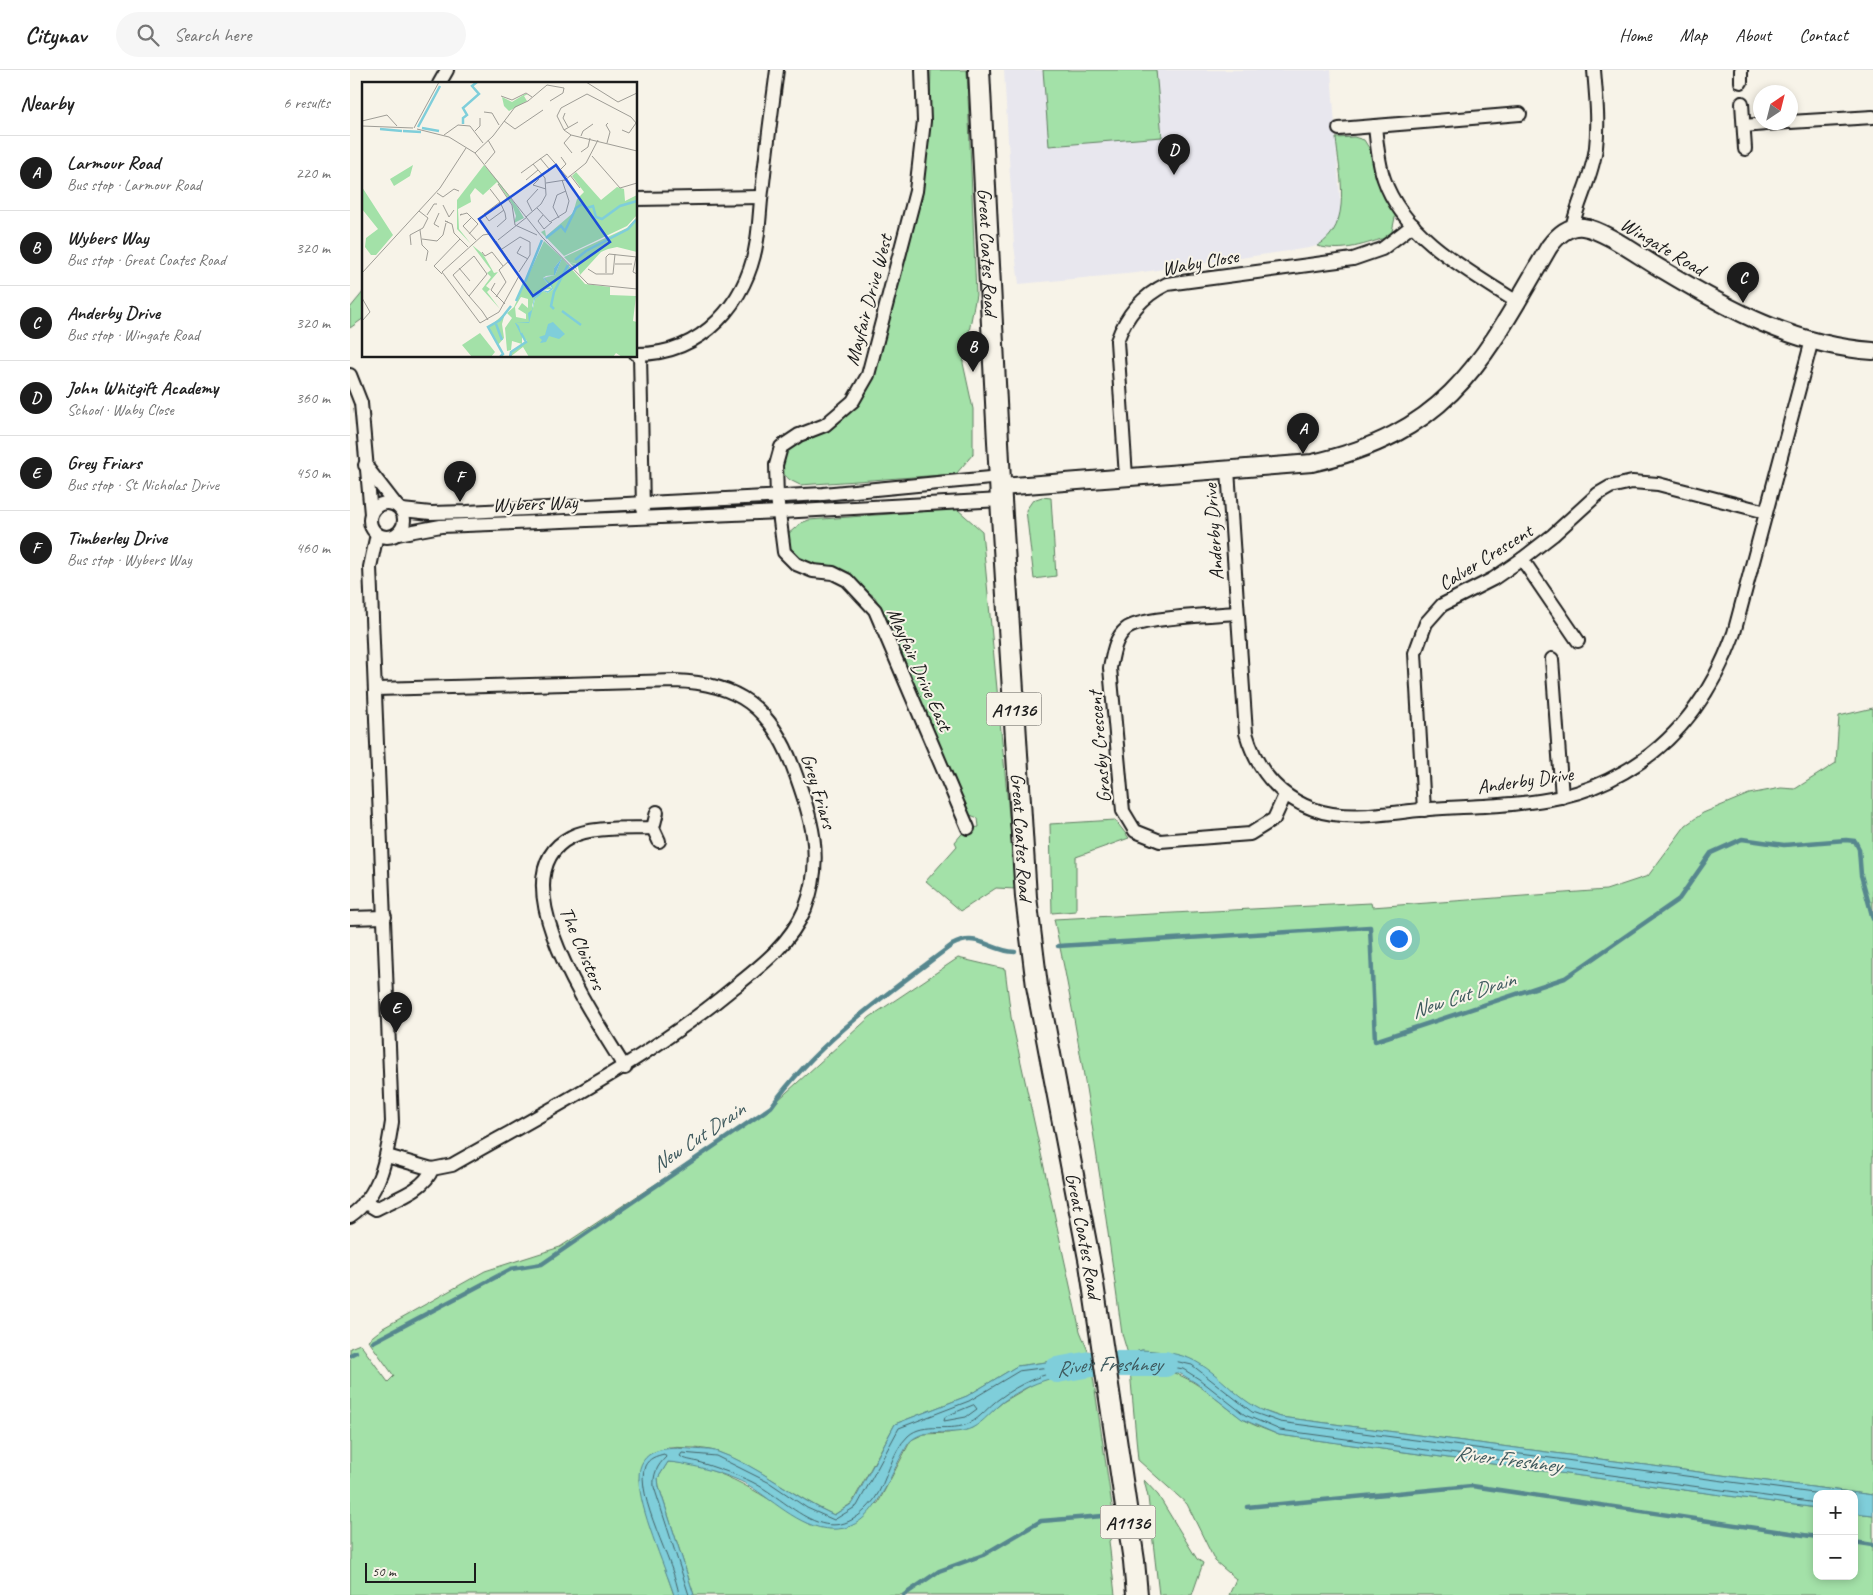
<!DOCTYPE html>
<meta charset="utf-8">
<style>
:root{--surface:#fff;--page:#f6f6f6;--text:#222;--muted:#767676;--line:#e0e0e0;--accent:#1c1c1c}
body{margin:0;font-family:Caveat,sans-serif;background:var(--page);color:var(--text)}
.controls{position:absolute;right:15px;bottom:15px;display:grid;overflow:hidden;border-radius:10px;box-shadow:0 2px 8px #0003}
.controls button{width:45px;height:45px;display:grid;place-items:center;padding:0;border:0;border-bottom:1px solid var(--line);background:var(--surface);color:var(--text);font:25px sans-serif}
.compass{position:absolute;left:1403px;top:15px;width:45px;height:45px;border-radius:50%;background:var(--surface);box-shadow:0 2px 8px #0003;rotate:35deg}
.scale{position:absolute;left:15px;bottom:12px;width:111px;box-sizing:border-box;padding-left:5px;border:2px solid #1c1c1c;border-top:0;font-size:14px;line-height:18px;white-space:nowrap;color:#1c1c1c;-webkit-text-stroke:4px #f7f3e8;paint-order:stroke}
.you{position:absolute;left:1048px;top:868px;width:18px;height:18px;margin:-12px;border:4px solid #fff;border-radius:50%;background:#1a73e8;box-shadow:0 0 0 8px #1a73e833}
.badge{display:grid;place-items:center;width:32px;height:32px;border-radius:50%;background:var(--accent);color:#fff;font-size:16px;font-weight:700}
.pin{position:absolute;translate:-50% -41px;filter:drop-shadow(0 1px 2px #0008)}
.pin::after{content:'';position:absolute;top:26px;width:18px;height:15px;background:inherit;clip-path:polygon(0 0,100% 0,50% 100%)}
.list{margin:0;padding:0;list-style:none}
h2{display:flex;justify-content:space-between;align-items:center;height:65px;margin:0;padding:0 20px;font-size:21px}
h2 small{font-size:16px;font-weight:400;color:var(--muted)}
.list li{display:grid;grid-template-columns:32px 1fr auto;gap:15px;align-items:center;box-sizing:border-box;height:75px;padding:0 20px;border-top:1px solid var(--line)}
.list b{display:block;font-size:19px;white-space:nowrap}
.list p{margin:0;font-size:16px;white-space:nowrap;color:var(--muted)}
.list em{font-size:16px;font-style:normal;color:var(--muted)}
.icon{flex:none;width:28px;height:28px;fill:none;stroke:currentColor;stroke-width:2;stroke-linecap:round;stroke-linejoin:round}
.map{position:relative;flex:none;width:1523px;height:1525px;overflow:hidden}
header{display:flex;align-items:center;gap:30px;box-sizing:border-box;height:70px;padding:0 25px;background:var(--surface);border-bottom:1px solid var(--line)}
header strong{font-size:24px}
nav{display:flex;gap:28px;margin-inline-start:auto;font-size:18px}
.search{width:350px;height:45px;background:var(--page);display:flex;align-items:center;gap:12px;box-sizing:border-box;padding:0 18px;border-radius:28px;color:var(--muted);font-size:19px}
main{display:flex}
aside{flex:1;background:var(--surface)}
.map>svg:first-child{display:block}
.built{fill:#e8e7ee}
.green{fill:#a3e1a8;stroke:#607e62}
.water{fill:#7fceda;stroke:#57878e}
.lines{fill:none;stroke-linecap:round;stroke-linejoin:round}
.shore{stroke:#446368;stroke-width:1}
.stream{stroke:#57878e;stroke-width:4.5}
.river{stroke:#7fceda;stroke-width:26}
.minor-casing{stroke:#1c1c1c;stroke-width:16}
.tertiary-casing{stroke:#1c1c1c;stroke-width:20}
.primary-casing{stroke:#1c1c1c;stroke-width:24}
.minor{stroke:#f7f3e8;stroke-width:12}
.tertiary{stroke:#f7f3e8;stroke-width:16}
.primary{stroke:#f7f3e8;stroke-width:20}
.labels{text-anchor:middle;stroke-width:4;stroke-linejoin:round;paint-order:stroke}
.shield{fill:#f7f3e8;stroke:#5e5c59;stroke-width:1}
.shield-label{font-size:19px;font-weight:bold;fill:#1c1c1c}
.street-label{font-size:20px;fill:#1c1c1c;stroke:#f7f3e8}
.water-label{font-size:21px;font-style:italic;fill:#3f5a5e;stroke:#f7f3e8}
.inset-river{fill:none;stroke:#7fceda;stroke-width:2.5}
.inset-road{fill:none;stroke:#9f9d96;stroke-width:1}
.view{fill:#1d4ed8;fill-opacity:0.15;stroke:#1d4ed8;stroke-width:2.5}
.inset-edge{fill:none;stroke:#1c1c1c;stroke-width:2.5}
</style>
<header>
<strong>Citynav</strong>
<div class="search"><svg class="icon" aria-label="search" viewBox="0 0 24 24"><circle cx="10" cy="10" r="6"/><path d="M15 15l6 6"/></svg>Search here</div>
<nav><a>Home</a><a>Map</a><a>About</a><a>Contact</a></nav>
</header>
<main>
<aside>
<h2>Nearby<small>6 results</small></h2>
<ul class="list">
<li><span class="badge">A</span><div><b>Larmour Road</b><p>Bus stop · Larmour Road</p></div><em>220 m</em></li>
<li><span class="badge">B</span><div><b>Wybers Way</b><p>Bus stop · Great Coates Road</p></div><em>320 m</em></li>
<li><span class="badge">C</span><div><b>Anderby Drive</b><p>Bus stop · Wingate Road</p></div><em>320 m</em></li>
<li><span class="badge">D</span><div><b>John Whitgift Academy</b><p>School · Waby Close</p></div><em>360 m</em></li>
<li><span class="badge">E</span><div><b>Grey Friars</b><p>Bus stop · St Nicholas Drive</p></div><em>450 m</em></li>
<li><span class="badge">F</span><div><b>Timberley Drive</b><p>Bus stop · Wybers Way</p></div><em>460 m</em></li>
</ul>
</aside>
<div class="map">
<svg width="1523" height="1525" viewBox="0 0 1523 1525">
<rect width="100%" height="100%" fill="#f7f3e8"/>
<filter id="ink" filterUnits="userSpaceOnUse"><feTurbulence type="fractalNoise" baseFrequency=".02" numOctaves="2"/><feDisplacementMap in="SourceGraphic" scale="10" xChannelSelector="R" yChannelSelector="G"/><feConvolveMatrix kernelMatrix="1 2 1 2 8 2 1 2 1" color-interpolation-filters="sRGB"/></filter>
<g filter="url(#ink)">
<polygon class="built" points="654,0 981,0 991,141 990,149 980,167 967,176 959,178 786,203 669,214 664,175"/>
<g class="green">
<polygon points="581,0 617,0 626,225 613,293 623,339 623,384 606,404 450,415 440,410 431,402 431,386 445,373 462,368 483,358 495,347 522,308 529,288 551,193 579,58"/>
<polygon points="693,0 806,0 812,67 699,76"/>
<path d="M 1004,67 L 1014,70 L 1019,78 L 1046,143 L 1041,166 C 1015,174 994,183 967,176 C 1004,156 989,103 986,68 Z"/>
<polygon points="14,221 14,248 0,258 0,238"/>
<polygon points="692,427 701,428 706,506 684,509 676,440 683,430"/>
<polygon points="607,439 632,461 666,819 646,818 611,841 576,811 607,776 605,772 616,759 629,757 628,748 615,743 609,734 547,570 525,527 498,506 458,495 443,489 436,474 438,464 451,453 459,450"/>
<path d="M 1523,638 L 1523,1425 L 931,1347 L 905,1338 L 844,1291 L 792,1280 L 778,1284 L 772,1264 C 753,1125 734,986 704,849 L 1021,833 L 1022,837 L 1256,820 L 1298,806 L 1336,755 L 1353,743 L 1399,724 L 1431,718 L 1445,719 L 1486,693 L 1489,646 Z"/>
<polygon points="765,750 779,768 726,787 726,841 702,843 700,754"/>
<path d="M 608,888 L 655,899 L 661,947 L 730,1261 L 740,1286 L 667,1296 L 617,1326 L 545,1354 L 502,1433 L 484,1445 C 444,1427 410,1397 368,1382 C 353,1377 333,1378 318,1377 L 289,1409 L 294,1437 L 324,1525 L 0,1525 L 0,1278 L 10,1274 L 38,1312 L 44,1306 L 18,1270 L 33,1258 L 135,1201 L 210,1177 L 416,1041 L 520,947 Z"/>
<path d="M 807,1299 C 844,1304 864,1330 893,1349 C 904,1356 917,1360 929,1365 L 1467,1438 L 1467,1506 L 1504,1506 L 1504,1443 L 1523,1445 L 1523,1525 L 879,1525 L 886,1509 L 865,1491 L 837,1434 L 788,1390 L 780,1300 Z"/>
<path d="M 742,1300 L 766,1463 L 759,1471 L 765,1525 L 344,1525 L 309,1417 L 308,1408 L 318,1392 C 371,1394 416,1428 460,1455 L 528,1433 L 561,1370 L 574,1364 L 598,1363 L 622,1358 L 653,1332 L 690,1310 Z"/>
<polygon points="794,1410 808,1425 847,1489 853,1493 842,1525 809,1525 798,1427"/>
</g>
<g class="water">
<path d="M 792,1280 C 809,1281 830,1283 845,1291 C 879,1310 889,1336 931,1347 L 1523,1425 L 1523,1445 L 1504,1443 L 1504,1424 L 1467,1424 L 1467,1438 L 929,1365 L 892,1349 L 846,1313 L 831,1304 L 807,1299 L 780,1300 L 778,1284 Z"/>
<path d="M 740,1286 L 742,1300 C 705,1307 686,1309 654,1331 C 643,1339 634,1352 622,1358 C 603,1367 579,1357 563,1369 C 558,1372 555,1380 552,1385 C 538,1410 523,1457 488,1459 C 454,1462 426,1432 398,1415 C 381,1405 338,1393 318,1392 L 308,1408 L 309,1417 L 344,1525 L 324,1525 C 314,1494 289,1439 289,1409 C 288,1377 318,1377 341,1379 C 350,1380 360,1379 368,1382 C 410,1396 444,1428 484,1445 L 503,1433 L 545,1354 L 617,1326 L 667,1296 Z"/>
</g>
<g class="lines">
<g class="shore">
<path d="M 716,1295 L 719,1296 L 717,1299 C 690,1305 672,1312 649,1329 C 639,1336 630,1348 620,1353 C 601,1363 574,1351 558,1366 C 541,1382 537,1412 524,1430 C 478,1488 441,1429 398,1410 C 382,1403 364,1397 348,1392 C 342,1390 335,1390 330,1386 L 332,1383 L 366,1386 L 420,1413 L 457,1438 L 484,1450 L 507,1436 L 549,1358 L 619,1331 L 669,1301 Z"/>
<polygon points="624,1335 627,1339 616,1347 594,1351 595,1347"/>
<polyline points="1467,1433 930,1360 895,1345 849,1309 833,1299 808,1294 786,1295 784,1289 793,1285 803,1286 842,1295 902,1342 930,1352 1471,1424"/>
<path d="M 329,1525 C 325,1493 284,1425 295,1396 C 299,1388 306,1386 314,1384 L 316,1387 C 307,1396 303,1404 304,1417 L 339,1525"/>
</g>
<g class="stream">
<polyline points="708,876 1020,857 1025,971 1215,908 1329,829 1361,783 1392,769 1434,775 1496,770 1505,771 1509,779 1511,805 1523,849"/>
<path d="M 23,1272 L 161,1199 L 192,1194 L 421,1037 C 469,970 537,924 602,875 C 628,861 640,881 665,882"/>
<polyline points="0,1285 6,1282"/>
<polyline points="897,1437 1122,1416 1467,1467"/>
<polyline points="1504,1472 1523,1475"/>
<polyline points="554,1525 589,1501 633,1485 691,1451 753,1446"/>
</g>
<path class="river" id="s1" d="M 707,1300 L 740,1294 L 815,1294"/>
<defs>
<g id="minor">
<polyline points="572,0 574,51 566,121 518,305 503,331 475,355 449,365 431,377 426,395 427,427 434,482 446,494 463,501 483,503 497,510 525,540 618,758"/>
<polyline points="1391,0 1391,12"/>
<polyline points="89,14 97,0"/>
<polyline points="1392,33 1395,79"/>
<polyline points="1440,52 1523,47"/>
<polyline points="1394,56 1438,52"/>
<polyline points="989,59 1025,56"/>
<polyline points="286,129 411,127"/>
<path d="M 1222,158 C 1228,130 1243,105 1246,77 C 1249,52 1246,25 1244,0"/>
<path d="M 1167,232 C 1120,202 1053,166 1034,109 C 1028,92 1027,74 1025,56 L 1170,44"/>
<path d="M 286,284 C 352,285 398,232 407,170 C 410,151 410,132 413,113 C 417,75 422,38 427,0"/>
<polyline points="290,284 293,439"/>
<polyline points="0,305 11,333 21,444"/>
<polyline points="15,395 46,435"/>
<path d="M 878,400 L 896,663 C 906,698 928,726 963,739 C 996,752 1044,742 1079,739 C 1123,736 1168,736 1211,727 C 1233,722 1255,713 1274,702 C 1329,671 1363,621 1384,563 L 1462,270"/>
<path d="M 776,407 L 767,271 C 776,245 792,226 817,214 L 1003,189 L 1032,179 L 1063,155"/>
<circle cx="37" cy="450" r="17"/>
<polyline points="52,440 81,443 117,442 473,424 651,407"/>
<polyline points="48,464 91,456 430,442 651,430"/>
<polyline points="1172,489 1228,571"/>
<path d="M 887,543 C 865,545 790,547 776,559 C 764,569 763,585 760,598 L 773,741 L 785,761 L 810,771 L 900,764 L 924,749 L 935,725"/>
<polyline points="1202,589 1212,727"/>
<path d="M 26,619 L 325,611 C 388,613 421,638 443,697 C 461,745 475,788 455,839 C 440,874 411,896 382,919 C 296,990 199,1040 102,1095 L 82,1099 L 37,1086"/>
<polyline points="1074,740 1065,583 1076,553 1092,535 1143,509 1172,489 1203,465 1248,424 1260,417 1282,412 1308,414 1416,442"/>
<polyline points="307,742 303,758 309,771"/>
<polyline points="0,848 35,847"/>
<path d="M 275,998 C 247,951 144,806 221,767 C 241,756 280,759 303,758"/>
<path d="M 14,1132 L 26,1139 C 44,1129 75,1120 82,1099"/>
<path d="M 0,1146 C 31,1125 37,1086 42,1052 L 20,497 L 27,464"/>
</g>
<path id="tertiary" d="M 651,417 L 962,393 C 1100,362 1133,291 1199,177 C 1207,166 1218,155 1233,157 C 1255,160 1293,189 1313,200 C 1378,239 1445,276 1523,281"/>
<g id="primary">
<path id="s2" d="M 629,0 L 651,430 L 676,827 L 687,916 L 740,1194 L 784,1491 L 787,1525"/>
</g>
</defs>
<use href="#minor" class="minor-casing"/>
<use href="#tertiary" class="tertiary-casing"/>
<use href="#primary" class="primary-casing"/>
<use href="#minor" class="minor"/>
<use href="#tertiary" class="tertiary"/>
<use href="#primary" class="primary"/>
</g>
</g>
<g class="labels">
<g class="shield">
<rect x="636.5" y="622.5" width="55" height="33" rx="4"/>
<rect x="750.5" y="1435.5" width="55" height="33" rx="4"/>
</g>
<g class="shield-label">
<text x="664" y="646">A1136</text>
<text x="778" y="1459">A1136</text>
</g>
<g class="street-label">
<text transform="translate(1313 176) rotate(31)" y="7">Wingate Road</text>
<text dy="7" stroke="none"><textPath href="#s2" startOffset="182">Great Coates Road</textPath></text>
<text transform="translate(850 192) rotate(-10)" y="7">Waby Close</text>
<text transform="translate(518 230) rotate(-75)" y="7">Mayfair Drive West</text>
<text transform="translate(185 433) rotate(-2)" y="7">Wybers Way</text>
<text transform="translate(863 462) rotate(-94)" y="7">Anderby Drive</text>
<text transform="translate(1135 487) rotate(-32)" y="7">Calver Crescent</text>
<text transform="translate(570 599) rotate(66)" y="7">Mayfair Drive East</text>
<text transform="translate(749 677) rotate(-95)" y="7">Grasby Crescent</text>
<text transform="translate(1175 710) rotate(-8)" y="7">Anderby Drive</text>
<text transform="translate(469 721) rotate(73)" y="7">Grey Friars</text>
<text dy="7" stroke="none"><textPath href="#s2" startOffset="768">Great Coates Road</textPath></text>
<text transform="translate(233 878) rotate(67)" y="7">The Cloisters</text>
<text dy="7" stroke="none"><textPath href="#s2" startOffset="1172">Great Coates Road</textPath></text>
</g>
<g class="water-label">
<text transform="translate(1113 925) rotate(-18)" y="7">New Cut Drain</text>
<text transform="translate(348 1067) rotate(-34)" y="7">New Cut Drain</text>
<text dy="7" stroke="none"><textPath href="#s1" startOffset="52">River Freshney</textPath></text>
<text transform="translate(1158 1389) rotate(7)" y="7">River Freshney</text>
</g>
</g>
<g transform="translate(12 12)">
<rect width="275" height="275" fill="#f7f3e8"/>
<path d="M 163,12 L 166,12 L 162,14 L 165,19 L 147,29 L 142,24 L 140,15 L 150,20 ZM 51,83 L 48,94 L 32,104 L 28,97 ZM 122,83 L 136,99 L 156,126 L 162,136 L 152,141 L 154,134 L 150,122 L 135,100 L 121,113 L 113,106 L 108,113 L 109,120 L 96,127 L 97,147 L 109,162 L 95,147 L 95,118 ZM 214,90 L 239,118 L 255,105 L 262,107 L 263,119 L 275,113 L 275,133 L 265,144 L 202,174 L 179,150 L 183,148 L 184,154 L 211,131 L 215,117 L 222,110 L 210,94 ZM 0,105 L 31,153 L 14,173 L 9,173 L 3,165 L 4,156 L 16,147 L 0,127 ZM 274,136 L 275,170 L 255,165 L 246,167 L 239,170 L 218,193 L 215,182 L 207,180 L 213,182 L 215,188 L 202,175 L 265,146 ZM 182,159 L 200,176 L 192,186 L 192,193 L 184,194 L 181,196 L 190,207 L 180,208 L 172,217 L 170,224 L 171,226 L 173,217 L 181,209 L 186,211 L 191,207 L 182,196 L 193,193 L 200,176 L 223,202 L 248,205 L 248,213 L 274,214 L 271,239 L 275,240 L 275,275 L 260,275 L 254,271 L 251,275 L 167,275 L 161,265 L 148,275 L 149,270 L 165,259 L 160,253 L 160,262 L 150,259 L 149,268 L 145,269 L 143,246 L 150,236 L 145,231 L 152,225 ZM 159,215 L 166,217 L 166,226 L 160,221 L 156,227 L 164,232 L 164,237 L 154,235 L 153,225 ZM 110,163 L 121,172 L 132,191 L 136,190 L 124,204 L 128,207 L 125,210 L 138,227 L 120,207 L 129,195 L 125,191 L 129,188 ZM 143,231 L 140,242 L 142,256 L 136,263 L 126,246 ZM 118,251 L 133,270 L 129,275 L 110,275 L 100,263 Z" fill="#a3e1a8" fill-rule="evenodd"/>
<path d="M 200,176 L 193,193 L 182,196 L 190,203 L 191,207 L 186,211 L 181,209 L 178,213 L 173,217 L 167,241 L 154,241 L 157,244 L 160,255 L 153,241 L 167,240 L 166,231 L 170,228 L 172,216 L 180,208 L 186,209 L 190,206 L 181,196 L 192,193 L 192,186 ZM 191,240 L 203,252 L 197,257 L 187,254 L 184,260 L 178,261 L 180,258 L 177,255 L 183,253 L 186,242 Z" fill="#7fceda"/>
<path class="inset-river" d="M 101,42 L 101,36 L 105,33 L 101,26 L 117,12 L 110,4 L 115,0M 56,45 L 78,4M 60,46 L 77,49M 18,47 L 40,49M 41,49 L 59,50M 184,156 L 199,144 L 203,149 L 214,126 L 220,122 L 225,126 L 231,124 L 234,135 L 240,137 L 258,124 L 275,119M 213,178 L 224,169 L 266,147 L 274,138M 163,200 L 180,158M 154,219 L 162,201M 192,227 L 189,224 L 192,210 L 206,183M 200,229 L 219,243M 134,242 L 140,258M 138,275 L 141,272 L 126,245 L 138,238 L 149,224M 148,275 L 149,270 L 164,260 L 159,251"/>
<path class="inset-road" d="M 224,0 L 256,20 L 275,11M 139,14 L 150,18 L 164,11 L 170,15M 122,30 L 130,31 L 137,43M 203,31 L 201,36 L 206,45M 0,39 L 25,33 L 35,44M 142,39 L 153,47 L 181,28M 275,42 L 269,35 L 225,12 L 199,26 L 195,34 L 202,48 L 209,53 L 275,69M 0,44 L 51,46M 52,46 L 77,0M 55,47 L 87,55 L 113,71 L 180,155 L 226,202 L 275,207M 202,48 L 216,40M 260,48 L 267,51 L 274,41M 113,49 L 118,44 L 118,36M 82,53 L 96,43 L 108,44 L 121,61M 209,53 L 202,61 L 210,71M 219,54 L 221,49 L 231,42M 245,61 L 248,50 L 244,43 L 246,41M 219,70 L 226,65 L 228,56M 113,71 L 131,54 L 153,25 L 166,19 L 185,3 L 202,6 L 201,11 L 188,19M 185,72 L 205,95M 230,74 L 258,106 L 275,101M 178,76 L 188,88M 123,82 L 133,70 L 126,58M 199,87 L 204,82 L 199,75M 159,91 L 185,72M 208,93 L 218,106M 177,97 L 171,103 L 184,107M 164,98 L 176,88M 184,101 L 203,98 L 224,81 L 236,58M 136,102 L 150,123 L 153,143 L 175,153M 128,107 L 138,120M 75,111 L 81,115 L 92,107 L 97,109M 81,123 L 87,135 L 92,128M 175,126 L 188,140 L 204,130 L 207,119 L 200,98M 170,129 L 165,119 L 176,107M 77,131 L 72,142 L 77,145M 100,132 L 98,133 L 105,131 L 116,142 L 107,152M 65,133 L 72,122 L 75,122M 181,133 L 176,139 L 182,147 L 190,140M 164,135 L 179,122 L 184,113 L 183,96 L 171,82M 109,136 L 101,144 L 114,158M 197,136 L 191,125 L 195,113 L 204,109M 86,140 L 83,139 L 90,142 L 92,151 L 106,165M 135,145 L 144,137 L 143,131 L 138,120 L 122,132 L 127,139 L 142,128M 58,148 L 60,163 L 66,169 L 64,179M 60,157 L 75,159 L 81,153 L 84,141M 133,158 L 127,152 L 121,153 L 80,190 L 118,241 L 137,230 L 157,194 L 134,159M 136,158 L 165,135M 49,163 L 48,153 L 61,146 L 66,136 L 57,129M 159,164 L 155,171 L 166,177M 140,167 L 158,155 L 168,160 L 168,173 L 157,190M 120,170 L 123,174 L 130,170 L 141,184M 274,175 L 271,190 L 275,192M 253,182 L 270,182M 97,186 L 108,199M 226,187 L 234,192 L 251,192 L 253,172M 0,191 L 78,106 L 104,66M 244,191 L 244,175 L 247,172 L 275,175M 80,192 L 72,184 L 98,157M 133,201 L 129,208 L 143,222M 107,214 L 125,192 L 112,174 L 91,193 L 106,213 L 107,214 L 113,221 L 120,229 L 126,238M 134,215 L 144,200 L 137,188 L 148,178M 0,216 L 8,230 L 0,239"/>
<path class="view" d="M 194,83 L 248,160 L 171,214 L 117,137 Z"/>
<rect width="275" height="275" class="inset-edge"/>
</g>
</svg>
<div class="controls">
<button>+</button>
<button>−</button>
</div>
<svg class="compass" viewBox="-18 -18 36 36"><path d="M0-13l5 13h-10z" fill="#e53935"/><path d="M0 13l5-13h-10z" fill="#767676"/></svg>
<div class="scale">50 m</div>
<div class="you"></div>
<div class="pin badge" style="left:953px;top:384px">A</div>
<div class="pin badge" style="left:623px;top:302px">B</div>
<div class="pin badge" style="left:1393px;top:233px">C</div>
<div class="pin badge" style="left:824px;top:105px">D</div>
<div class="pin badge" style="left:46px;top:963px">E</div>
<div class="pin badge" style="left:110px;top:432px">F</div>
</div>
</main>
